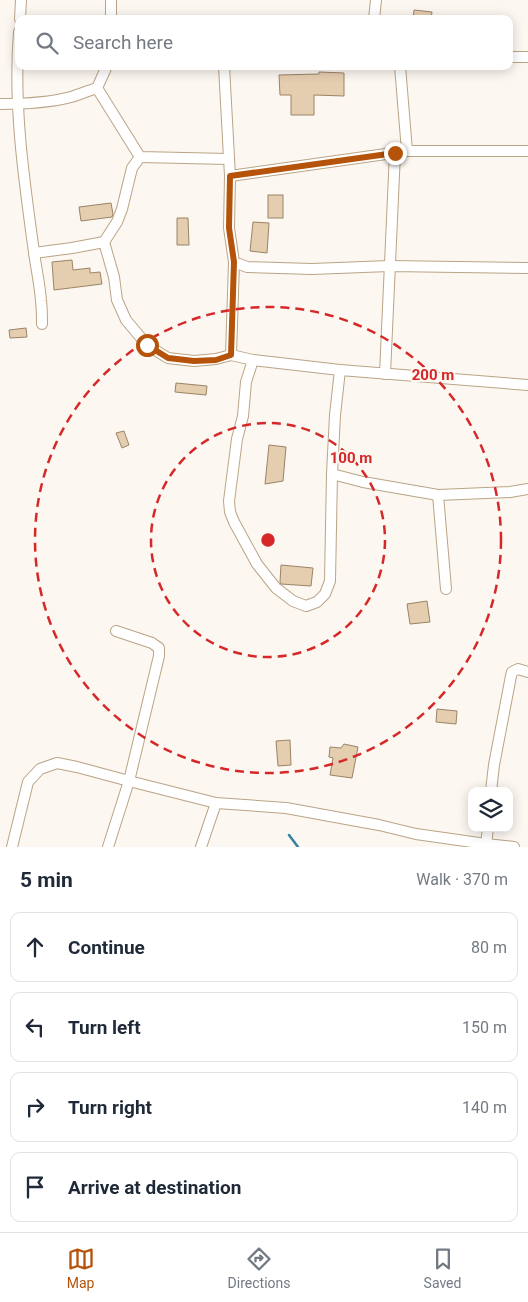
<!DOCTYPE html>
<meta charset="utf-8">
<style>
:root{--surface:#fff;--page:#f6f6f7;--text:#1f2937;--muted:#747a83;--line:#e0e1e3;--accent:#b45309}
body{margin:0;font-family:Roboto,sans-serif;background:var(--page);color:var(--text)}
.controls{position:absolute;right:15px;bottom:15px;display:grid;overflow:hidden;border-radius:10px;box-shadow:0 2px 12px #0003}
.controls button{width:45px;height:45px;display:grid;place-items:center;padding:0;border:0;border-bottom:1px solid var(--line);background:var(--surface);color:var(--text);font:25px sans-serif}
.stop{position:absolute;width:15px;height:15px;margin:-11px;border:4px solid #b45309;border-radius:50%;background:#fff}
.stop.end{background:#b45309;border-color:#fff;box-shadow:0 1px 5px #0008}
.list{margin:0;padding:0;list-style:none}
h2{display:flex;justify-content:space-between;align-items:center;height:65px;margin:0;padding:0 20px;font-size:21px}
h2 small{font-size:16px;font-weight:400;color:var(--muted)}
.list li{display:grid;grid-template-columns:32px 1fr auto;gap:15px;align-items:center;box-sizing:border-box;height:70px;margin:0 10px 10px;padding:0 10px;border:1px solid var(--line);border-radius:10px}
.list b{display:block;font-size:19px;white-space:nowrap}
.list em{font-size:16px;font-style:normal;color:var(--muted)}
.icon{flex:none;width:28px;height:28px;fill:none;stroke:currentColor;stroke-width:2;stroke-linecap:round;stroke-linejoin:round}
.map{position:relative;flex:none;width:528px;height:847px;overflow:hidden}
.search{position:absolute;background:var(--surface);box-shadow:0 2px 12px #0003;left:15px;right:15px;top:15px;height:55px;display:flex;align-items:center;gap:12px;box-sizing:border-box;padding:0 18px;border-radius:10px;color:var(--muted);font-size:19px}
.sheet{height:385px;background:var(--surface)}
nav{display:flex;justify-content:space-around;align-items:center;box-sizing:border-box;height:70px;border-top:1px solid var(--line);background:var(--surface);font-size:14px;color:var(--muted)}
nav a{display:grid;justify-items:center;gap:2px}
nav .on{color:var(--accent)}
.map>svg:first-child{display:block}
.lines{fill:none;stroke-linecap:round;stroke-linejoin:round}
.stream{stroke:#3580a3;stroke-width:2.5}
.building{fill:#e5cdaf;stroke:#9a8467}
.minor-casing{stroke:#baa486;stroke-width:12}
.minor{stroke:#fff;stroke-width:10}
.route{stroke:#b45309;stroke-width:6}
.ring{fill:none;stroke:#d62828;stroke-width:2.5;stroke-dasharray:9 6}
.centre{fill:#d62828;stroke:#fcf7f1;stroke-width:2.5}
.ring-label{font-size:15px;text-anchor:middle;font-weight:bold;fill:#d62828;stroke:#fcf7f1;stroke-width:4;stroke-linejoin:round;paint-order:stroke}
</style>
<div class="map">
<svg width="528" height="847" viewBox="0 0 528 847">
<rect width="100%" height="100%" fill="#fcf7f1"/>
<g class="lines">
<polyline class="stream" points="289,835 298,847"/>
</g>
<g class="building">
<polygon points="414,10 432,12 431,19 413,19"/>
<polygon points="319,72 344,73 344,96 314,95 314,115 291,115 291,95 280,95 279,75 319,74"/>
<rect x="268" y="195" width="15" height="23"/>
<polygon points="111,203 113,214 112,217 81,221 79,207"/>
<polygon points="177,218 188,218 189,245 177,245"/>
<polygon points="253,222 269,223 267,253 250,251"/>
<polygon points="72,260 73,270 90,268 90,273 100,272 102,284 54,290 52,262"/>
<polygon points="26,328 27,337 10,338 9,330"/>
<polygon points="176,383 207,386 206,395 175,392"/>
<polygon points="124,431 129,445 122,448 116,433"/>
<polygon points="269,445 286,447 283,481 265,484"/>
<polygon points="281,565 313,568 311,586 281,584 280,582"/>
<polygon points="427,601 430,622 410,624 407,604"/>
<polygon points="437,709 457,711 456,724 436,722"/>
<polygon points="290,740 291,765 278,766 276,741"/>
<polygon points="344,744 358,747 352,778 330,775 333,758 329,757 330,747 341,748"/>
</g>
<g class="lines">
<defs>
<g id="minor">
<polyline points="111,0 111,19"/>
<polyline points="20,19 21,0"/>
<polyline points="374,19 376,0"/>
<path d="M 19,32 C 13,105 24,180 34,252 C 36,268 40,285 41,301 C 42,309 42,317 42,324"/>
<polyline points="509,57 528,57"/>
<polyline points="224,66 230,176 229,228 234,262 247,267 312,269 389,266 528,268"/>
<polyline points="400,66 407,151"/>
<polyline points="97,88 140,157 229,159"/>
<path d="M 0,104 C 23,104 48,103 71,97 C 80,94 88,91 97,88 L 107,66"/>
<polyline points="230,176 407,151 528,151"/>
<polyline points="104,242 117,222 122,209 132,168 140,157"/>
<polyline points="34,253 72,248 104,242 114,277 117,300 126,320 147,345 168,358 194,361 216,359 231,355"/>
<polyline points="234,262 231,355 253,360 340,370"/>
<polyline points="253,360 246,382 243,416 237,439 229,501 230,512 234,522 257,564 276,588 293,601 306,606 317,602 325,594 330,581 332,474 335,415 340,370 528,385"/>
<polyline points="385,374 395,153"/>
<polyline points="332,474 363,482 438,495 510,492 528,489"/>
<polyline points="438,495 446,589"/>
<polyline points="491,791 494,765 511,676 512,672 518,669 528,672"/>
<polyline points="486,844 488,828"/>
<polyline points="12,847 28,782 40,769 57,763 77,767 129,781 216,803 286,808 379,825 416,834 486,844 514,847"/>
<polyline points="108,847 129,781 159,656 159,648 152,643 116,631"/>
<polyline points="201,847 216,803"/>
</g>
</defs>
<use href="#minor" class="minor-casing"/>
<use href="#minor" class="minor"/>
</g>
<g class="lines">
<polyline class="route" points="147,345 168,358 194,361 216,360 231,355 234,262 229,228 230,176 395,153"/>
</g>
<g class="ring">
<circle cx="268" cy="540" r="117"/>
<circle cx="268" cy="540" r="233"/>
</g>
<circle cx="268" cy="540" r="8" class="centre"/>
<g class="ring-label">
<text x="433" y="380">200 m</text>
<text x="351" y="463">100 m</text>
</g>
</svg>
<div class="controls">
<button><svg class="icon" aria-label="layers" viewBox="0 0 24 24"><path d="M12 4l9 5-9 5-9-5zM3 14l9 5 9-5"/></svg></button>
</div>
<div class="stop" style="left:147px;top:345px"></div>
<div class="stop end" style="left:395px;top:153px"></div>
<div class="search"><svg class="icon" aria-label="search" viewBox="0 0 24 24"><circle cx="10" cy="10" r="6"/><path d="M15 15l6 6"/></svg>Search here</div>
</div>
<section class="sheet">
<h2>5 min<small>Walk · 370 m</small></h2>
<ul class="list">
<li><svg class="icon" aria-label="ahead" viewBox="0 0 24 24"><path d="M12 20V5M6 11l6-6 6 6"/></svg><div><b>Continue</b></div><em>80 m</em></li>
<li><svg class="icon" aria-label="left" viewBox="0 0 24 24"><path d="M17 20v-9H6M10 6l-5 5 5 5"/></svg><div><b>Turn left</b></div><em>150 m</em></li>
<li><svg class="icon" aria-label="right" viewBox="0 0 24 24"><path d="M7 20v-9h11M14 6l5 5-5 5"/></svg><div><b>Turn right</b></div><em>140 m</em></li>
<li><svg class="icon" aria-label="arrive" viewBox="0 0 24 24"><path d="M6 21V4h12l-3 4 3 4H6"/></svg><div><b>Arrive at destination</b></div></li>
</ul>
</section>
<nav>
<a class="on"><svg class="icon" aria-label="map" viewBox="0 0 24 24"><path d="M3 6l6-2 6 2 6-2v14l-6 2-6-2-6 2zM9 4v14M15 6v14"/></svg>Map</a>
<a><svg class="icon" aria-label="directions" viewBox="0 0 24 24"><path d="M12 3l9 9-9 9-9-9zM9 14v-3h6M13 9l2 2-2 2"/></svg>Directions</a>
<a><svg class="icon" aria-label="saved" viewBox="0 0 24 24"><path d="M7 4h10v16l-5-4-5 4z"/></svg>Saved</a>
</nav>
